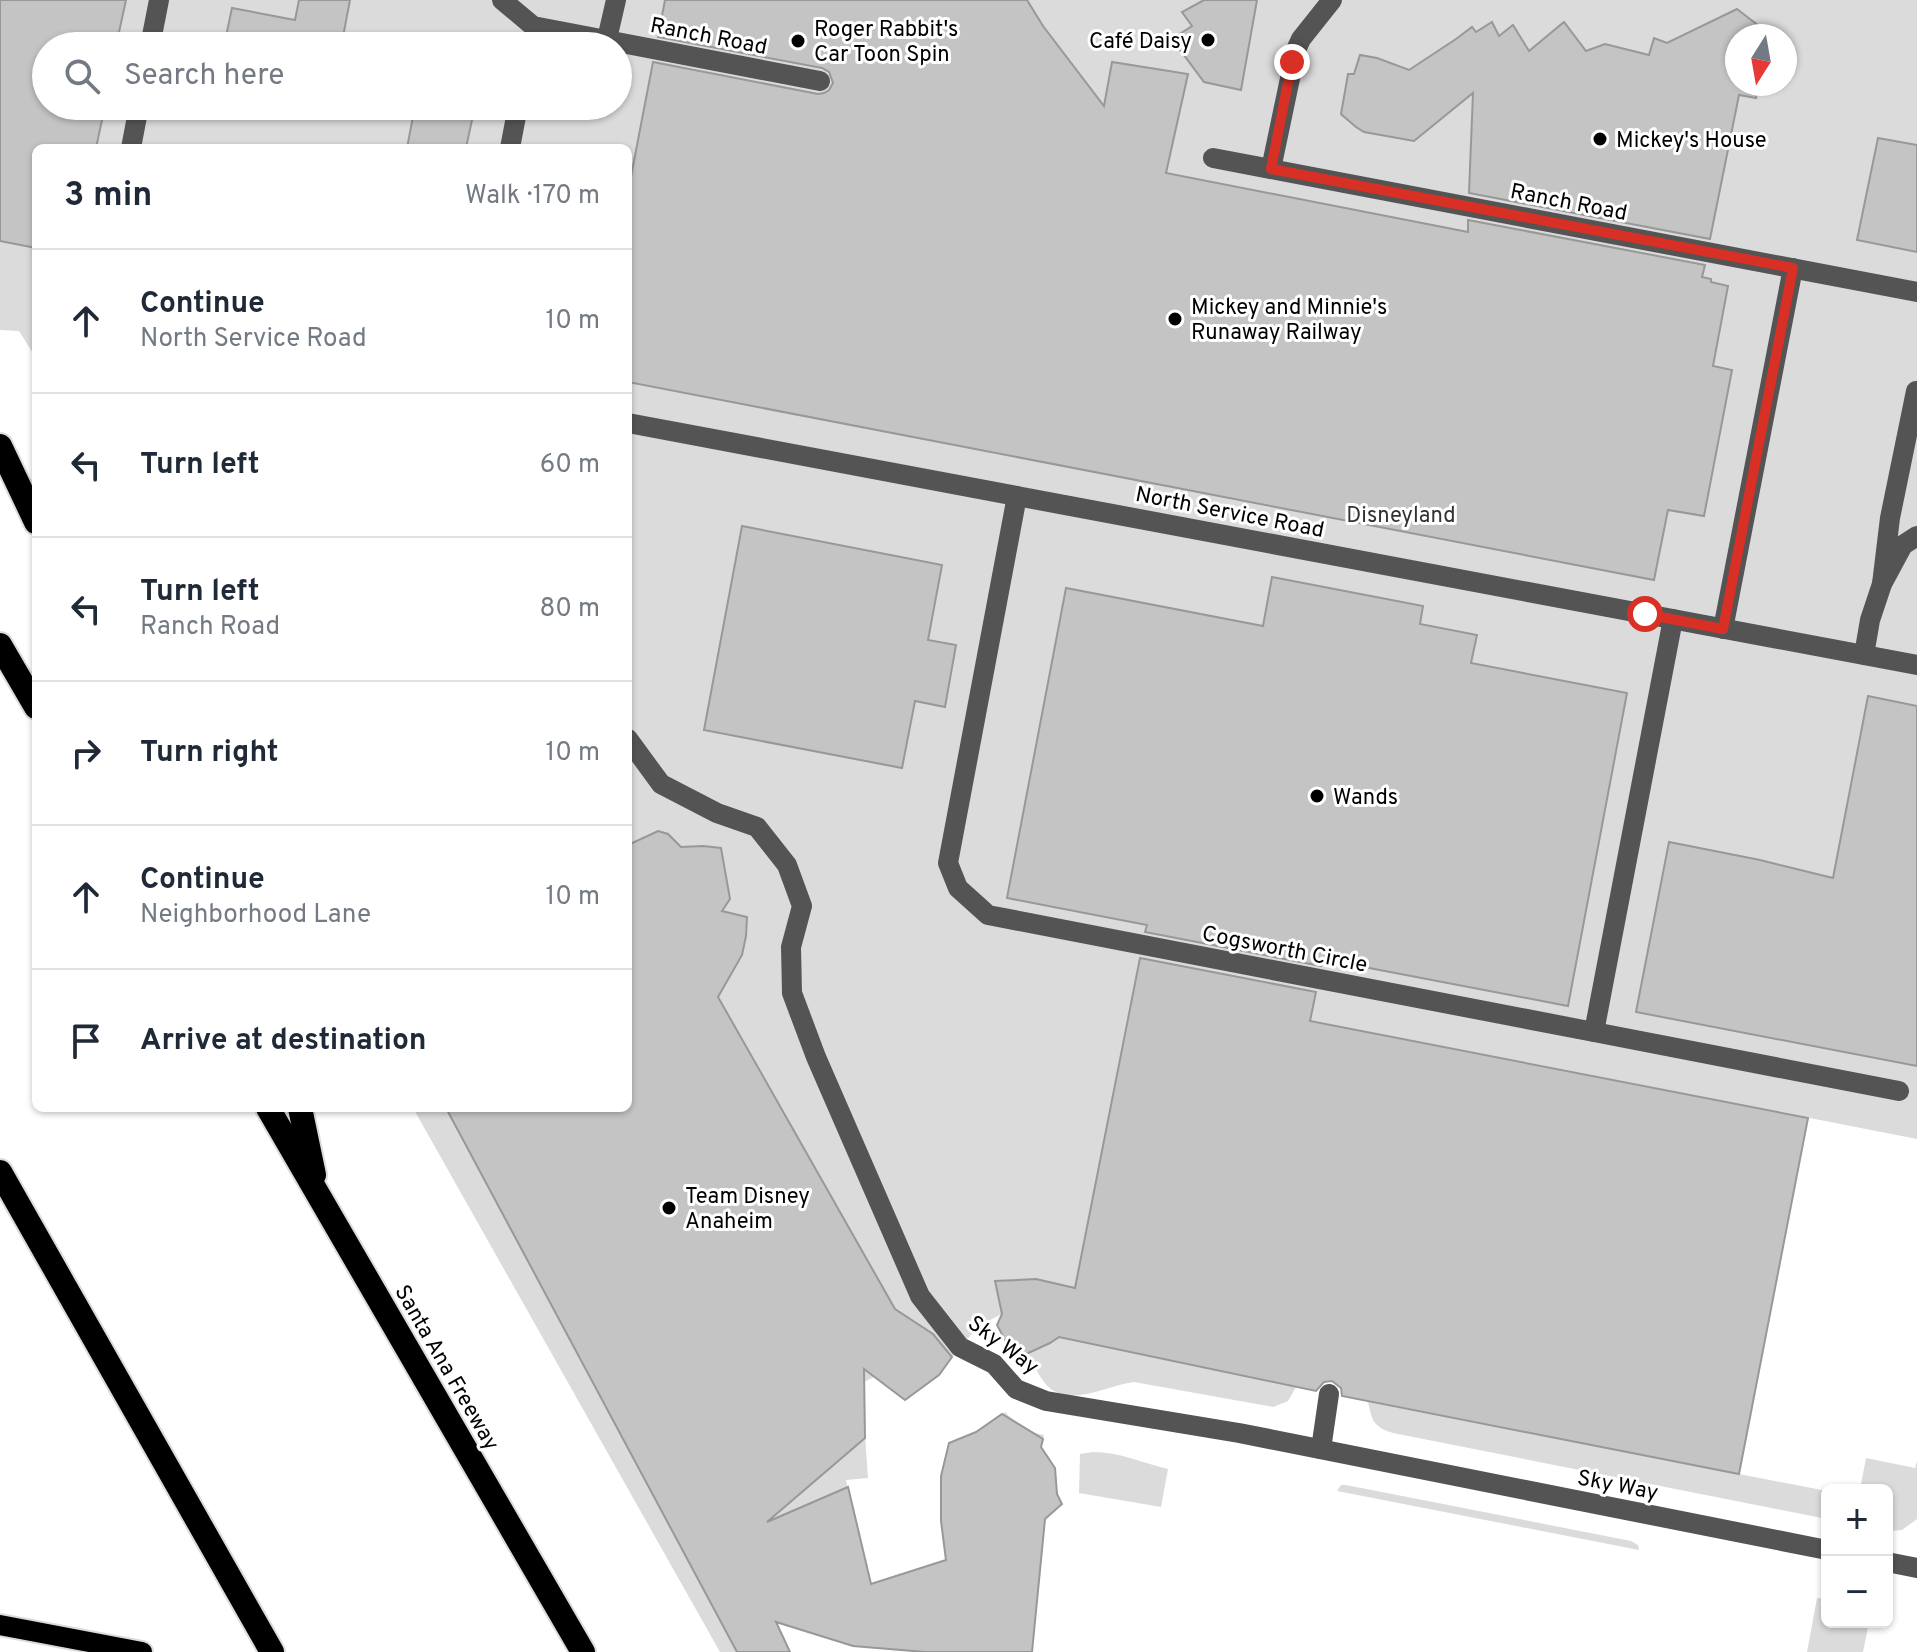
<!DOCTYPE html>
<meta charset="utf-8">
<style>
:root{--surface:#fff;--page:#f6f6f7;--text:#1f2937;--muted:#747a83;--line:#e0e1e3}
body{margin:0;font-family:Overpass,sans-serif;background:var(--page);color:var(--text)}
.controls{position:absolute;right:24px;bottom:24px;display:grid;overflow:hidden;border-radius:12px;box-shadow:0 2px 6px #0004}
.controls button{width:72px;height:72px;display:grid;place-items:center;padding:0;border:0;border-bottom:2px solid var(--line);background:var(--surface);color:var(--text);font:40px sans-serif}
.compass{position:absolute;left:1725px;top:24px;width:72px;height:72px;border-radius:50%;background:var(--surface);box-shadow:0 2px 6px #0004;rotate:191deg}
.stop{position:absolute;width:24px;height:24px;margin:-18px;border:6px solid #d93025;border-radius:50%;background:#fff}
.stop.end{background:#d93025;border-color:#fff;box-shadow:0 2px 8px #0008}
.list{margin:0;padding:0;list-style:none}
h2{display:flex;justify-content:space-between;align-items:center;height:104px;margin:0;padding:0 32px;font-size:34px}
h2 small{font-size:26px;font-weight:400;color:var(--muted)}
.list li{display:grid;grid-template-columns:52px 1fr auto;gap:24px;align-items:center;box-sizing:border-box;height:144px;padding:0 32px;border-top:2px solid var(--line)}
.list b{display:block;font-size:30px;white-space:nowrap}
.list p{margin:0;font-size:26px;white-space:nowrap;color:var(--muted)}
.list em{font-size:26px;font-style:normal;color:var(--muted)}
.icon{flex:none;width:44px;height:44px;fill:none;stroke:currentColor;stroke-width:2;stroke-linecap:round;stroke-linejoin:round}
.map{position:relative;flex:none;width:1917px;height:1652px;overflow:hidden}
.search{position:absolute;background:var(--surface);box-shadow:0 2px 6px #0004;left:32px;top:32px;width:600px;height:88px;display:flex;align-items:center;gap:20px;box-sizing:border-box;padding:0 28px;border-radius:44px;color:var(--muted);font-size:30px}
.panel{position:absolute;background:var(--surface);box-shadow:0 2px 6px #0004;left:32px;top:144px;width:600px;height:968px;border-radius:12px}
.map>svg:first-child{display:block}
.green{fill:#dbdbdb;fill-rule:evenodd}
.building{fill:#c4c4c4;stroke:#989898;stroke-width:2}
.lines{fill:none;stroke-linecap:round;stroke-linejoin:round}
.major-casing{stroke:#dbdbdb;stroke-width:24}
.highway-casing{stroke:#dbdbdb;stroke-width:28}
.minor{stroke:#545454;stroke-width:20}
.major{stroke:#000;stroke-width:20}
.highway{stroke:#000;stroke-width:24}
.route{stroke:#d93025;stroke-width:10}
.poi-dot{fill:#000;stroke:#fff;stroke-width:3}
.labels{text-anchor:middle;stroke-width:6;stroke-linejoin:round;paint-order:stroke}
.poi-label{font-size:22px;fill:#000;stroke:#fff;text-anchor:start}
.street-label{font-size:22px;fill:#000;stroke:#fff}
.park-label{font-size:22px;fill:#323232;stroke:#fff}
</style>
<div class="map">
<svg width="1917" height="1652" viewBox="0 0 1917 1652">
<rect width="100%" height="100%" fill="#fff"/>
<g class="green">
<path d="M 0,0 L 1917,0 L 1917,1139 L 1135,986 L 1075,1288 L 1036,1279 L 998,1281 L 997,1290 L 1002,1314 L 980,1325 L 960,1347 L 939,1375 L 905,1400 L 874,1377 L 832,1398 L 860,1422 L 865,1435 L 868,1478 L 846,1480 L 872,1588 L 904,1573 L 946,1561 L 941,1521 L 941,1476 L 949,1444 L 976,1432 L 1005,1412 C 1015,1423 1029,1433 1044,1435 L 1041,1447 L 1055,1468 L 1057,1494 L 1020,1534 L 1042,1552 L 1032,1652 L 925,1652 L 787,1618 L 777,1623 L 789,1652 L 720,1652 L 413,1108 L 628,1108 L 628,148 L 36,148 L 36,358 L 19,331 L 0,330 ZM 1737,36 L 1785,36 L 1785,84 L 1737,84 ZM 46,46 L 618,46 L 618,106 L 46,106 Z"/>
<path d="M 1060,1336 L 1296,1387 L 1288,1401 L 1273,1407 L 1134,1382 C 1106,1385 1066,1411 1044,1382 C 1036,1372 1032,1359 1026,1348 L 1035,1350 Z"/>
<path d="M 1368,1402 L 1827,1491 L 1827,1519 L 1393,1433 C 1373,1427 1372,1420 1368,1402 Z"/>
<path d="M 1093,1452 C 1120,1452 1142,1463 1168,1469 L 1161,1507 L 1079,1493 L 1080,1454 Z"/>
<polygon points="1866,1458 1915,1468 1917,1461 1917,1519 1902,1530 1887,1531 1887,1490 1860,1490"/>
<polygon points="1341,1485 1346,1485 1631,1541 1638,1545 1639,1550 1337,1491"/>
<polygon points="1817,1598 1827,1599 1827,1622 1869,1622 1863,1652 1807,1652"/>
</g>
<g class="building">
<polygon points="0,0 126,0 116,46 46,46 46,106 105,106 96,148 36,148 36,248 0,241"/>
<polygon points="299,0 350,0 342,42 340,41 340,46 224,46 232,8 295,20"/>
<polygon points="665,0 1027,0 1043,26 1104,106 1112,62 1188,74 1166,173 1468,232 1468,220 1705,265 1702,277 1711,279 1711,282 1728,286 1713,366 1732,370 1704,516 1668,510 1654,580 628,382 628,192 653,62 818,94 824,93 829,90 833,83 829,72 822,68 658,37"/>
<polygon points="1204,0 1257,0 1241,90 1204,82 1172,39 1192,26 1182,12"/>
<polygon points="1737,9 1768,33 1768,36 1737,36 1737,84 1758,84 1756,98 1739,95 1710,239 1469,193 1473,93 1414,141 1364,132 1356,127 1341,114 1348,74 1354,74 1360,55 1377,58 1409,70 1456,39 1472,27 1476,32 1492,22 1499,36 1513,25 1529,51 1564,22 1586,51 1605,44 1649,55 1654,38 1667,43"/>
<polygon points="429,34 486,45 486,46 427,46"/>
<polygon points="415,106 475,106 466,148 407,148"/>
<polygon points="1878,138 1917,145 1917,252 1857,240"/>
<polygon points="742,526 942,565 928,640 956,645 945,707 915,701 902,768 704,730"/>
<polygon points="1272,577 1423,606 1420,624 1477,635 1471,663 1627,693 1568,1006 1322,959 1321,966 1145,932 1147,925 1007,898 1066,588 1263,626"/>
<polygon points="1868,696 1917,706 1917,1066 1636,1012 1669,842 1760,860 1833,878"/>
<polygon points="658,831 668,834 681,847 703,846 721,848 730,899 722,911 747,917 746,936 742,955 718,997 895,1309 933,1334 952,1357 939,1375 905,1400 864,1369 865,1438 767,1522 848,1487 871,1584 946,1560 941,1521 941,1476 949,1443 976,1432 1002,1414 1043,1439 1041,1447 1055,1468 1057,1494 1062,1504 1045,1519 1032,1652 925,1652 853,1646 776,1622 790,1652 737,1652 446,1108 628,1108 628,845"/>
<polygon points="1140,958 1316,992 1310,1021 1808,1118 1739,1474 1342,1396 1341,1388 1332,1381 1324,1382 1316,1391 1059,1337 1050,1343 1015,1359 997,1325 1002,1314 995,1281 1036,1279 1075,1288"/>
</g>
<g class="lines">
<defs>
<polyline id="major" points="0,1625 142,1652"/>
<g id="highway">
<polyline points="0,446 36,522"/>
<polyline points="0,645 36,707"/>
<polyline points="268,1108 583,1652"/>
<polyline points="300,1108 314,1175"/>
<polyline points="0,1172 272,1652"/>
</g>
</defs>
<use href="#major" class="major-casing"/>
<use href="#highway" class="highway-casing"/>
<g class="minor">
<polyline points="502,0 533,26 820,81"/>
<polyline points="607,39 616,0"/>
<polyline points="150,46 159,0"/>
<polyline points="131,148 139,106"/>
<polyline points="510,148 518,106"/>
<polyline points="1213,158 1917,292"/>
<polyline points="1271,169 1296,50 1301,39 1332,0"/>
<polyline points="628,423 1917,665"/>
<polyline points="1017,496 948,863 958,888 988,915 1594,1032 1673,619"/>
<polyline points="1882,584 1890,518 1916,391 1917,391"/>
<polyline points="1723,629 1793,268"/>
<polyline points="1864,655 1870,620 1882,584 1903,545 1917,536"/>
<polyline points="628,739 661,784 717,813 757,827 787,865 802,906 791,947 792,993 816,1057 920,1296 960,1347 994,1364 1016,1389 1046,1401 1239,1433 1827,1550"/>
<polyline points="1594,1032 1899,1091"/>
<polyline points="1321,1449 1329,1394"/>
<polyline points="1887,1562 1917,1568"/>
</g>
<use href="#major" class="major"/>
<use href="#highway" class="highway"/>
</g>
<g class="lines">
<polyline class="route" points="1292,62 1271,169 1793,268 1723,629 1645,614"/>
</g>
<g class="poi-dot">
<circle cx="1208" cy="40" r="8"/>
<circle cx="798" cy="41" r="8"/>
<circle cx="1600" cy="139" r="8"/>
<circle cx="1175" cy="319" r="8"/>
<circle cx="1317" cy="796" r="8"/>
<circle cx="669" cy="1208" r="8"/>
</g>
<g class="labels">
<g class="poi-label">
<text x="814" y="36">Roger Rabbit's<tspan x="814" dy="25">Car Toon Spin</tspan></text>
<text x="1192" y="48" text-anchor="end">Café Daisy</text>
<text x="1616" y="147">Mickey's House</text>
<text x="1191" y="314">Mickey and Minnie's<tspan x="1191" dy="25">Runaway Railway</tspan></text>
<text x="1333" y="804">Wands</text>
<text x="685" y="1203">Team Disney<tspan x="685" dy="25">Anaheim</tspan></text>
</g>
<g class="street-label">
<text transform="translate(709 35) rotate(11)" y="8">Ranch Road</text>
<text transform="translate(1569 201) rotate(11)" y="8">Ranch Road</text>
<text transform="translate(1230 511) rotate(11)" y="8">North Service Road</text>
<text transform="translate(1285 948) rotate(11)" y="8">Cogsworth Circle</text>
<text transform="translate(1004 1344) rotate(37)" y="8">Sky Way</text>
<text transform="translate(448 1367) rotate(60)" y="8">Santa Ana Freeway</text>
<text transform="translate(1618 1484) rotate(11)" y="8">Sky Way</text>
</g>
<g class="park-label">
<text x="1401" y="522">Disneyland</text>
</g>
</g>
</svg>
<div class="controls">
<button>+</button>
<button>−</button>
</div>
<svg class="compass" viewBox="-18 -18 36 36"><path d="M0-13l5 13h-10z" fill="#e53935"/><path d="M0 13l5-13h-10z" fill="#747a83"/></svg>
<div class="stop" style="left:1645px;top:614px"></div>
<div class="stop end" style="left:1292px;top:62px"></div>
<div class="search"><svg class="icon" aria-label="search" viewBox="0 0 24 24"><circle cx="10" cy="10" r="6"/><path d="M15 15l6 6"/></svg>Search here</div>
<section class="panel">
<h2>3 min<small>Walk · 170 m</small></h2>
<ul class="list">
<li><svg class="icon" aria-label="ahead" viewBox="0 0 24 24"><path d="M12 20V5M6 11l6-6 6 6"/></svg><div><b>Continue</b><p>North Service Road</p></div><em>10 m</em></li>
<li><svg class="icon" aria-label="left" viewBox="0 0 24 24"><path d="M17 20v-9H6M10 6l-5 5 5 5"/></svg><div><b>Turn left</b></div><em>60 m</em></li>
<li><svg class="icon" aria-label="left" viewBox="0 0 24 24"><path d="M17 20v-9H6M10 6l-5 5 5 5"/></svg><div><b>Turn left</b><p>Ranch Road</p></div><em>80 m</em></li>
<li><svg class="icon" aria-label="right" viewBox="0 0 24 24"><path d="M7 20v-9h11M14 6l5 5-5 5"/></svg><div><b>Turn right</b></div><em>10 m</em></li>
<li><svg class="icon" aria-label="ahead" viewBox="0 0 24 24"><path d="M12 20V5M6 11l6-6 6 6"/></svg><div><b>Continue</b><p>Neighborhood Lane</p></div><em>10 m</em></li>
<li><svg class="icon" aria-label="arrive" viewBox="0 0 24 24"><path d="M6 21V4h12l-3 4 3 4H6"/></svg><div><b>Arrive at destination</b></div></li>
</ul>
</section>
</div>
